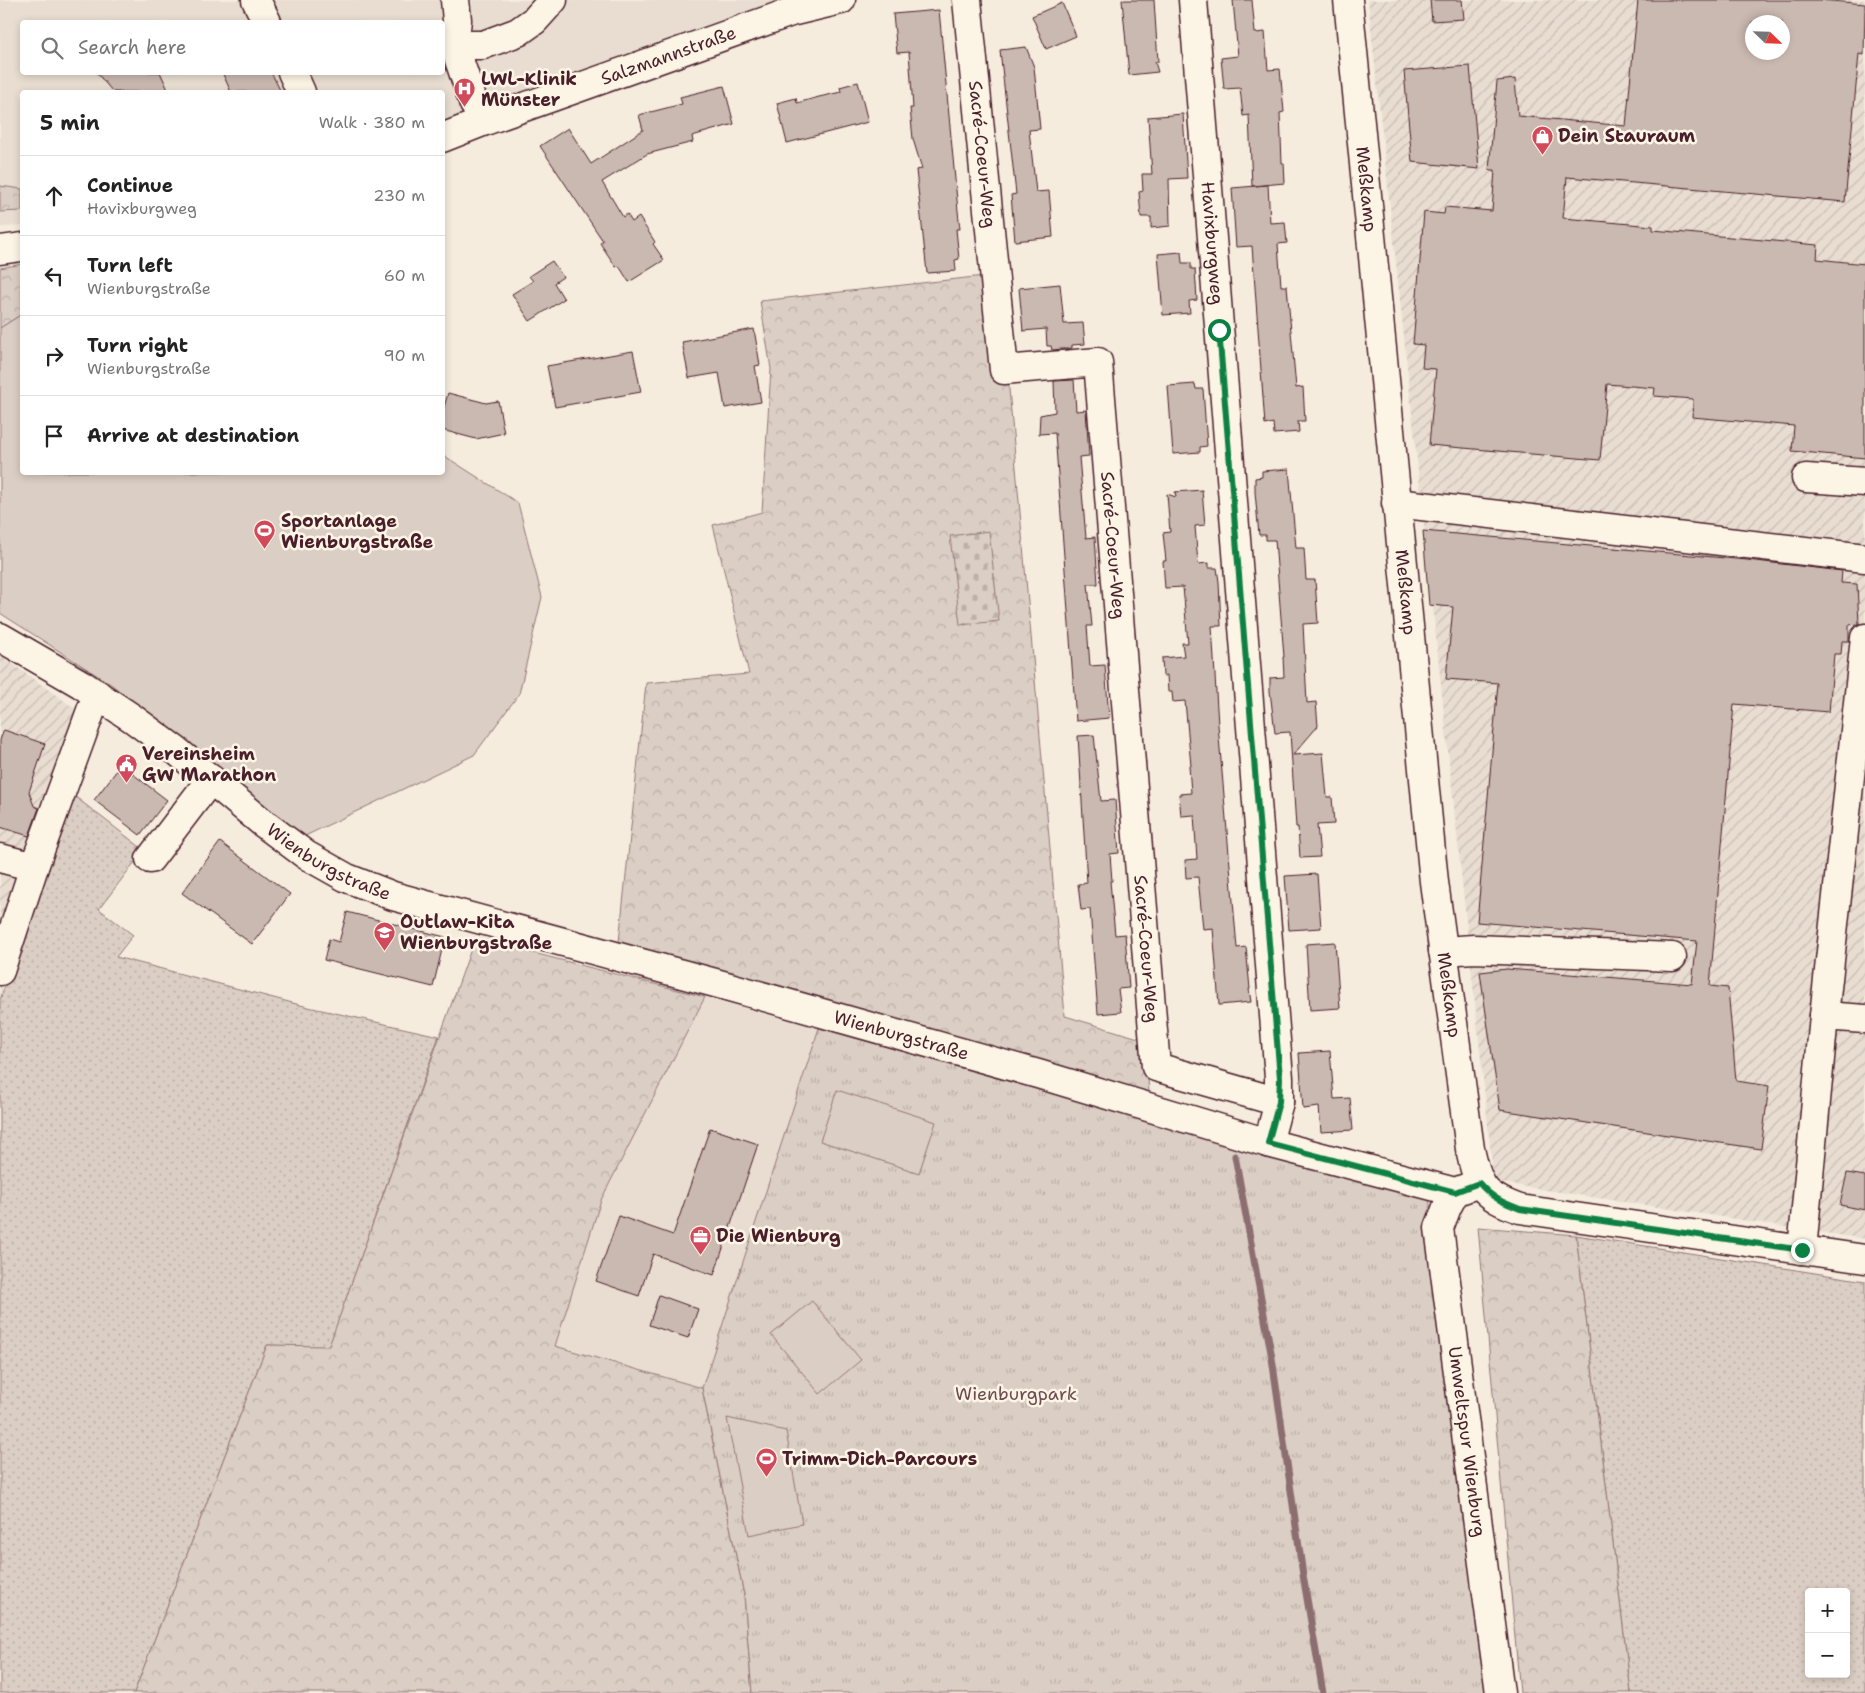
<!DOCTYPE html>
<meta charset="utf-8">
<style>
:root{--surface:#fff;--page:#f6f6f6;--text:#222;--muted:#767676;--line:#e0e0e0}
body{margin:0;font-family:"Shantell Sans",sans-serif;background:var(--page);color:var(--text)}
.controls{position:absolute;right:15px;bottom:15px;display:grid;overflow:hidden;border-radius:5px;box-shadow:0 2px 8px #0003}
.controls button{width:45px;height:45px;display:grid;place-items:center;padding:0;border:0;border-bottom:1px solid var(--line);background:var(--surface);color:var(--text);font:25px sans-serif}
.compass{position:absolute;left:1745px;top:15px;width:45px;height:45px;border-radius:50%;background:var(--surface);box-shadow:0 2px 8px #0003;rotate:113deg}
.stop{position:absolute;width:15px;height:15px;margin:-11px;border:4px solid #0b8043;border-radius:50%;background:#fff}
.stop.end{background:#0b8043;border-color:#fff;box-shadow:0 1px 5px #0008}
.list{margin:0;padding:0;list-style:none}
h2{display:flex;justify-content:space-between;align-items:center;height:65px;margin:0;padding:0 20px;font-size:21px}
h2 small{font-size:16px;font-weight:400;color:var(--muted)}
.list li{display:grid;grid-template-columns:32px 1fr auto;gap:15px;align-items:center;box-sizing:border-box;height:80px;padding:0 20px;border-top:1px solid var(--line)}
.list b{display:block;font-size:19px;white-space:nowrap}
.list p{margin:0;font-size:16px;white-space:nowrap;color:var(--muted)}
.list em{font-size:16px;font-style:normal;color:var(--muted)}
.icon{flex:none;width:28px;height:28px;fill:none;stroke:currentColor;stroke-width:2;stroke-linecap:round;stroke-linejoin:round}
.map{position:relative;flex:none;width:1865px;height:1693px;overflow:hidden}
.search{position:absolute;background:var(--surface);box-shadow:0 2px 8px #0003;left:20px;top:20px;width:425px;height:55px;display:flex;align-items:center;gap:12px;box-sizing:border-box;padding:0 18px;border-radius:5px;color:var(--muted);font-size:19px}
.panel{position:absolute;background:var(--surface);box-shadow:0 2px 8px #0003;left:20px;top:90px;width:425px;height:385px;border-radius:5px}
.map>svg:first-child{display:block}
.built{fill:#e8ddd0;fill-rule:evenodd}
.industrial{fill:url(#industrial-furrows);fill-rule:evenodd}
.grass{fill:url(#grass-dots);stroke:#927678;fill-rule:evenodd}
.forest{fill:url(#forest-crowns);stroke:#927678}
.cemetery{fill:url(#cemetery-stones);stroke:#927678}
.park{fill:url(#park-tufts);stroke:#927678}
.garden{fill:#dbcec4;stroke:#927678}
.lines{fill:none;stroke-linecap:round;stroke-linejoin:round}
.stream{stroke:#8c6e70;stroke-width:7}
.building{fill:#cab9b1;stroke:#4a1f2b;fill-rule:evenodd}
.minor-casing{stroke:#4a1f2b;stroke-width:31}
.minor{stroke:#fcf5e5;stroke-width:28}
.route{stroke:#0b8043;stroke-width:6}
.labels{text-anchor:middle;stroke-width:5;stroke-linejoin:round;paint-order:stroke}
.street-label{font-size:18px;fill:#4a1f2b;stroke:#fcf5e5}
.poi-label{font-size:18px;font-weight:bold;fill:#4a1f2b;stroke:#fcf5e5;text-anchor:start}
.park-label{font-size:18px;fill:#6e4b51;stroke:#fcf5e5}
</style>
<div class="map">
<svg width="1865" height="1693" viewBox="0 0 1865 1693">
<defs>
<pattern id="industrial-furrows" width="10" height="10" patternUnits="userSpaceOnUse" patternTransform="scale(1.25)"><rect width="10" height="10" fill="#e8ddd0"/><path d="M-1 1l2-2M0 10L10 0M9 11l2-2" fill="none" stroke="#c8bdb3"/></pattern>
<pattern id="grass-dots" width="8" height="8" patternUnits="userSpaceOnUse" patternTransform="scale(1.25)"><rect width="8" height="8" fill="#dbcec4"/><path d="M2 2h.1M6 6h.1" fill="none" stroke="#bdb0a9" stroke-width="1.8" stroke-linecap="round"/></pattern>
<pattern id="forest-crowns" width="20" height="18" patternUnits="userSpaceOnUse" patternTransform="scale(1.25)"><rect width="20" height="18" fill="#dbcec4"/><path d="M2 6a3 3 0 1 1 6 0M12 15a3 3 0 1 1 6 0" fill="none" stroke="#bdb0a9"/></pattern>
<pattern id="cemetery-stones" width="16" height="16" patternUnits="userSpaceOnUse" patternTransform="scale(1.25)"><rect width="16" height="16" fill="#dbcec4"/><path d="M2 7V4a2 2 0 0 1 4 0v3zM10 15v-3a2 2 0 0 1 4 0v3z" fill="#bdb0a9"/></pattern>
<pattern id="park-tufts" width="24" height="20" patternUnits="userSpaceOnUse" patternTransform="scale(1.25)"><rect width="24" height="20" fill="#dbcec4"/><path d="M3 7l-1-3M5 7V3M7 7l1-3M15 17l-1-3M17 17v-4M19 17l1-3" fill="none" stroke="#bdb0a9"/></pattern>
</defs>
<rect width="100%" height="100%" fill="#f5ecde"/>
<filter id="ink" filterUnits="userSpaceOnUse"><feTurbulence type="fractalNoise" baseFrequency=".02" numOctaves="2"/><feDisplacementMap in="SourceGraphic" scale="10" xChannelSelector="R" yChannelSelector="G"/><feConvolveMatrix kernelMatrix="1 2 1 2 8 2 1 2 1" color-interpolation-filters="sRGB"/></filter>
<g filter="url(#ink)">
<g class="built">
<path d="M 0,0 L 792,0 L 443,124 L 442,92 L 22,92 L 22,226 L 0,227 ZM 22,22 L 442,22 L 442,72 L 22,72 Z"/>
<polygon points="705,997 819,1028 702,1388 555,1346 601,1200"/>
</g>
<g class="industrial">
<path d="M 1368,0 L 1865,0 L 1865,1239 L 1494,1182 ZM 1752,22 L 1782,22 L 1782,52 L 1752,52 Z"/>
<polygon points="0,655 98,725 0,1000"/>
</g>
<g class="grass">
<polygon points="73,795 144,850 99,909 133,935 116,957 308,1007 439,1036 329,1347 267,1345 134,1693 0,1693 0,1000"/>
<path d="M 1576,1235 L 1865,1281 L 1865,1693 L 1631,1693 ZM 1809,1592 L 1846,1592 L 1846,1674 L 1809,1674 Z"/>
</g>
<g class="forest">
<polygon points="0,186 22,189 22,211 0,212"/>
<polygon points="22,264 22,314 0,328 0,268"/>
<polygon points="984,276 1008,378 1065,1016 1145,1040 1149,1092 619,942 646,683 749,674 713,525 762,512 771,369 760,301"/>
<polygon points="475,938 705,997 601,1200 555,1346 702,1388 744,1595 752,1693 134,1693 267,1345 329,1346"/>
<polygon points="1478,1227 1576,1235 1631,1693 1520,1693"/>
</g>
<polygon class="cemetery" points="989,531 999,621 960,625 950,536"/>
<polygon class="park" points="819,1028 1429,1198 1495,1693 752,1693 744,1595 702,1388"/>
<g class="garden">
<polygon points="22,314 22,472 442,472 443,455 518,503 542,597 519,694 474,755 303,837 112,685 0,613 0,328"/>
<polygon points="837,1090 936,1122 919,1173 820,1141"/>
<polygon points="812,1301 861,1360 820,1394 771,1335"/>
<polygon points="727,1418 786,1431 802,1524 749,1535"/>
</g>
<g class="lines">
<polyline class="stream" points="1235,1156 1272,1358 1303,1575 1323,1693"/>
</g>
<g class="building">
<polygon points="1122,0 1154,0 1158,62 1155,62 1158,72 1129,75"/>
<polygon points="1233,0 1252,0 1255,33 1265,32 1268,70 1280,69 1284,112 1280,113 1282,163 1284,163 1285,183 1252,186 1249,115 1243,116 1240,88 1224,89 1221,58 1238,56"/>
<polygon points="1430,0 1462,0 1464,19 1432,21"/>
<path d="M 1638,0 L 1820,0 L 1865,4 L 1864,55 L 1859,54 L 1845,202 L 1567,177 L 1563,218 L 1653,226 L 1653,230 L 1818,245 L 1817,259 L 1865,264 L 1865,458 L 1792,451 L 1794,426 L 1692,417 L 1693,399 L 1654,396 L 1655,388 L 1607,384 L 1600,460 L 1429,445 L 1436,369 L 1422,368 L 1424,345 L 1413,344 L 1424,212 L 1444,214 L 1445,207 L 1492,211 L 1495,170 L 1489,170 L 1497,81 L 1515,79 L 1518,116 L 1626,126 ZM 1752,22 L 1782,22 L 1782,52 L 1752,52 Z"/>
<polygon points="1062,3 1076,36 1046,49 1032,16"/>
<polygon points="939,10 958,211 960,229 956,229 959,259 955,260 956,271 927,273 916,170 922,169 913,139 910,108 913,108 909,52 897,53 893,14"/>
<polygon points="1026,47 1034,67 1040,129 1029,130 1036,192 1049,191 1053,237 1015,241 1011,195 1016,194 1000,50"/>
<polygon points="1470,66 1479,169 1412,162 1404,71"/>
<polygon points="96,72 160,72 169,92 113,92"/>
<polygon points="222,72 271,72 281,92 231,92"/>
<polygon points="858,82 868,122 787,143 777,103 796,98 797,103 819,97 841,92 840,87"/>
<polygon points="724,86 734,124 692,136 693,142 647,154 602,182 623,217 627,214 632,222 639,217 655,242 653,244 664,260 629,282 619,266 616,267 600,243 603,241 540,146 568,128 591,164 643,130 639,115 682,104 680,97"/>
<polygon points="1183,114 1187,178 1169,179 1170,226 1151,228 1151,217 1141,217 1139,192 1143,191 1142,174 1152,174 1148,117"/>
<polygon points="1268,185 1270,223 1285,222 1287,243 1278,244 1281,286 1287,286 1296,388 1303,387 1305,421 1298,421 1299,432 1274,434 1273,423 1265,425 1252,246 1236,247 1232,188"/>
<polygon points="1181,252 1182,263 1191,263 1191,269 1195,269 1197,300 1189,301 1190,313 1163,315 1158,254"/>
<polygon points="552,261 563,277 554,283 564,299 530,321 512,294 533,281 529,276"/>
<polygon points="1060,284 1064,324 1083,323 1085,344 1072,345 1072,348 1052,350 1051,346 1047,346 1046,329 1023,331 1019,288"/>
<polygon points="754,329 760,365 755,366 761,402 725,408 719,373 689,378 682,342"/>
<polygon points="633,351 641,392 555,407 547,366"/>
<polygon points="1074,380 1076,411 1086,410 1089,456 1079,457 1086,538 1095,537 1098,584 1088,584 1092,626 1087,626 1090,666 1105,665 1109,718 1076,721 1055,433 1039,434 1040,415 1055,412 1054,381"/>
<polygon points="1195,384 1196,389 1203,389 1207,446 1200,447 1200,452 1173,454 1168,386"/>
<polygon points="448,393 486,403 498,401 504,433 476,439 442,430 442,414"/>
<polygon points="1289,469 1296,548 1304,548 1306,580 1315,580 1318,623 1303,624 1307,703 1316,702 1318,726 1293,755 1323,753 1327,797 1332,797 1334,824 1317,825 1320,857 1300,858 1298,827 1296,827 1290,732 1275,733 1270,691 1270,678 1284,677 1283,657 1284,657 1275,540 1266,540 1266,535 1259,535 1255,492 1255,478 1262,477 1262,471"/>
<polygon points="1202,490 1205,525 1195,526 1198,564 1209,563 1209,568 1217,568 1219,582 1221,626 1212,626 1218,725 1237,948 1246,947 1250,989 1249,989 1251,1002 1219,1005 1213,928 1203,929 1198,877 1186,878 1185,860 1197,859 1194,815 1181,816 1179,794 1191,793 1189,766 1191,766 1185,701 1173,702 1172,692 1168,692 1167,675 1163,676 1162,658 1184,656 1182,643 1188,643 1183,587 1165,588 1163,561 1166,561 1163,533 1170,532 1167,494 1176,497 1175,492"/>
<polygon points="1423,531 1747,560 1842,571 1841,583 1857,584 1859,624 1849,625 1849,641 1842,641 1841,654 1834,654 1829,712 1734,704 1710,986 1728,988 1736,1081 1769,1086 1761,1149 1500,1110 1480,972 1507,969 1692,984 1697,941 1477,922 1498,683 1446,679 1453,607 1429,605"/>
<polygon points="4,730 45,744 29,792 34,806 39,808 29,836 0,827 0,740"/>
<polygon points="1094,735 1101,801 1115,800 1119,853 1110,854 1112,881 1110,881 1115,935 1125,934 1129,988 1118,989 1121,1012 1098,1014 1090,909 1081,910 1078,884 1087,883 1078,736"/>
<polygon points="121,765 167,800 140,835 94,800"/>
<polygon points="220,842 290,894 252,944 182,893"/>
<polygon points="1317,874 1321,928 1289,930 1285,876"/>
<polygon points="347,912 445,937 433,987 324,960 329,939 339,942"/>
<polygon points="1335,942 1340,1008 1310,1010 1306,944"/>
<polygon points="1330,1051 1334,1099 1350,1098 1353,1130 1321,1132 1319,1107 1303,1109 1299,1053"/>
<polygon points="710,1128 758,1144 714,1275 653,1254 639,1296 596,1281 619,1216 673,1235"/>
<polygon points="1847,1173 1865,1176 1865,1210 1840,1205"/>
<polygon points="659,1295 698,1309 688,1338 649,1325"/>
</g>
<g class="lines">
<defs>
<g id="minor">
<polyline points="256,0 267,22"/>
<polyline points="455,0 457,20 454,45 474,104 485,121"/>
<path id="s1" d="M 967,0 L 1004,370 L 1098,362 L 1156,1067 L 1279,1102"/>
<path id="s2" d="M 1193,0 L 1279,1078 L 1279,1102 L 1268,1143"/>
<path id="s3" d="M 1348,0 L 1434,882 L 1470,1149 C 1478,1187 1483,1196 1520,1209 L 1865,1259"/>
<polyline points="454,45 483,45 518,32 535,20 553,0"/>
<polyline points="292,72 301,92"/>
<path id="s4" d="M 442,138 L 485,121 L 791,12 L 841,0"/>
<polyline points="0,250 22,247"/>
<polyline points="1806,478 1865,482"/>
<polyline points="1396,503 1865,558"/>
<path id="s5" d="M 0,637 L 81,684 L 132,718 L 178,752 L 263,823 L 306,855 L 347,878 L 393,896 L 719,984 L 1038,1074 L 1268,1143 L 1455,1192 L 1479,1183"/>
<polyline points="0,858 34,867 97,694"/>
<polyline points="150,859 211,779"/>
<polyline points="1443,951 1474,949 1672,957"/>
<polyline points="0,971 34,867"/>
<polyline points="1824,1016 1865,1019"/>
<path id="s6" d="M 1455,1192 L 1447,1207 L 1439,1228 L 1500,1693"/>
<polyline points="1802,1250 1824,1016 1865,638"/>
</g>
</defs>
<use href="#minor" class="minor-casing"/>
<use href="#minor" class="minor"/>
</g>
</g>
<g class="lines" filter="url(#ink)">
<path class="route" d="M 1219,330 L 1280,1078 L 1279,1102 L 1268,1143 L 1455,1192 L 1479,1183 C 1492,1198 1502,1202 1520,1209 L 1802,1250"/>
</g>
<defs>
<symbol id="hospital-pin" viewBox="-11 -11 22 30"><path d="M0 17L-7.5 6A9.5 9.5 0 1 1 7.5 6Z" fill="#d1495b" stroke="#fcf5e5"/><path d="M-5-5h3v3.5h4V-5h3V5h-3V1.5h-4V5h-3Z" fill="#fff"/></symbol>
<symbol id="shop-pin" viewBox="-11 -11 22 30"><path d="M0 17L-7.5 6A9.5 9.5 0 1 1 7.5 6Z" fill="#d1495b" stroke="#fcf5e5"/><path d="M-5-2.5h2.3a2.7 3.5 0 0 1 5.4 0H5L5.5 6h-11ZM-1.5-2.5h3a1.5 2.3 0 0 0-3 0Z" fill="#fff"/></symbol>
<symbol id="stadium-pin" viewBox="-11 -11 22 30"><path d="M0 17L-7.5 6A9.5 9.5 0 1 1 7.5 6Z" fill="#d1495b" stroke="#fcf5e5"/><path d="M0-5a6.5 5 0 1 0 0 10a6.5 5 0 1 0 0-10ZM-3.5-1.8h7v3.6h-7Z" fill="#fff"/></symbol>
<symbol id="civic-pin" viewBox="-11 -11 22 30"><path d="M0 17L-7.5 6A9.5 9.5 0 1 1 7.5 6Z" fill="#d1495b" stroke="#fcf5e5"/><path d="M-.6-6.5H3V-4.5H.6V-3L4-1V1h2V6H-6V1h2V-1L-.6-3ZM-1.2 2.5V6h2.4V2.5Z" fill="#fff"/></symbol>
<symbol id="school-pin" viewBox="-11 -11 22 30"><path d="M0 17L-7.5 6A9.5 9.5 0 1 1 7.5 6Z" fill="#d1495b" stroke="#fcf5e5"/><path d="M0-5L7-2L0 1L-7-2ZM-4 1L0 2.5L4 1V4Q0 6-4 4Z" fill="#fff"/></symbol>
<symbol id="office-pin" viewBox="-11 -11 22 30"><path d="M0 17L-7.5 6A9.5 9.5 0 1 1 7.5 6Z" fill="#d1495b" stroke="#fcf5e5"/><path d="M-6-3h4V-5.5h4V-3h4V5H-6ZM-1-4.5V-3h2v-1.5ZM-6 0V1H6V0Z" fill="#fff"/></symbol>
</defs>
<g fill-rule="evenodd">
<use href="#hospital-pin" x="452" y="76" width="25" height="34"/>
<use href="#shop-pin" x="1530" y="124" width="25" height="34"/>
<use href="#stadium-pin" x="252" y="518" width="25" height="34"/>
<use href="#civic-pin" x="114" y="752" width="25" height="34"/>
<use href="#school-pin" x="372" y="920" width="25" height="34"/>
<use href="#office-pin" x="688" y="1224" width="25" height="34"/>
<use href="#stadium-pin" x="754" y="1446" width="25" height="34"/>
</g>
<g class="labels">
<g class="street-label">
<text dy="6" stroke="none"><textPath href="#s4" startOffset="241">Salzmannstraße</textPath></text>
<text dy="6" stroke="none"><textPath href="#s1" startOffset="155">Sacré-Coeur-Weg</textPath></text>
<text dy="6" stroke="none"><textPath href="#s3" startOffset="190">Meßkamp</textPath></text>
<text dy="6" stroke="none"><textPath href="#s2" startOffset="244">Havixburgweg</textPath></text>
<text dy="6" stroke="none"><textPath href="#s1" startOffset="650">Sacré-Coeur-Weg</textPath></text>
<text dy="6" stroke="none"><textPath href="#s3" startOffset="595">Meßkamp</textPath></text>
<text dy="6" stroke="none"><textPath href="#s5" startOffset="400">Wienburgstraße</textPath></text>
<text dy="6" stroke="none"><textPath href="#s1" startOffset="1055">Sacré-Coeur-Weg</textPath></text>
<text dy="6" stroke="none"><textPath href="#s3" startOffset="1000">Meßkamp</textPath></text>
<text dy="6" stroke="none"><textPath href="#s5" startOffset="1000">Wienburgstraße</textPath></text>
<text dy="6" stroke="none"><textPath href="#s6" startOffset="255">Umweltspur Wienburg</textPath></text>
</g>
<g class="poi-label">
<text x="481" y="85">LWL-Klinik<tspan x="481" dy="21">Münster</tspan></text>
<text x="1558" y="142">Dein Stauraum</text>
<text x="281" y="527">Sportanlage<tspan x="281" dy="21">Wienburgstraße</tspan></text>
<text x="142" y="760">Vereinsheim<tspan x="142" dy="21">GW Marathon</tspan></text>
<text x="400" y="928">Outlaw-Kita<tspan x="400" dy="21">Wienburgstraße</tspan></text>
<text x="716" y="1242">Die Wienburg</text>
<text x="782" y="1465">Trimm-Dich-Parcours</text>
</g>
<g class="park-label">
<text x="1016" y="1400">Wienburgpark</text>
</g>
</g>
</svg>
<div class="controls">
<button>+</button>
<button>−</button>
</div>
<svg class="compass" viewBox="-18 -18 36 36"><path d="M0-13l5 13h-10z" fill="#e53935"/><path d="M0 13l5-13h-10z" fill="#767676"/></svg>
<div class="stop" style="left:1219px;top:330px"></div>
<div class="stop end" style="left:1802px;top:1250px"></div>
<div class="search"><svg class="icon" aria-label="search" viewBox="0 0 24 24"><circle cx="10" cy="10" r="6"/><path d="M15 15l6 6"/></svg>Search here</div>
<section class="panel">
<h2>5 min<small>Walk · 380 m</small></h2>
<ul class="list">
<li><svg class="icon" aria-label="ahead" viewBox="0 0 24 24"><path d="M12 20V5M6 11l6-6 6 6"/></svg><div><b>Continue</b><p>Havixburgweg</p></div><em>230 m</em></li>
<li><svg class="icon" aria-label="left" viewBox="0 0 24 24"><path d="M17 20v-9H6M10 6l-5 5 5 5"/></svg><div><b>Turn left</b><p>Wienburgstraße</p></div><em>60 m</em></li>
<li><svg class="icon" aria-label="right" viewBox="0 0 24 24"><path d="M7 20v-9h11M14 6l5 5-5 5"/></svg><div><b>Turn right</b><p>Wienburgstraße</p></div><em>90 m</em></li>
<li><svg class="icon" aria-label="arrive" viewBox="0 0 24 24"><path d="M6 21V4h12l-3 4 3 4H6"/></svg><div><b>Arrive at destination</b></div></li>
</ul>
</section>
</div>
